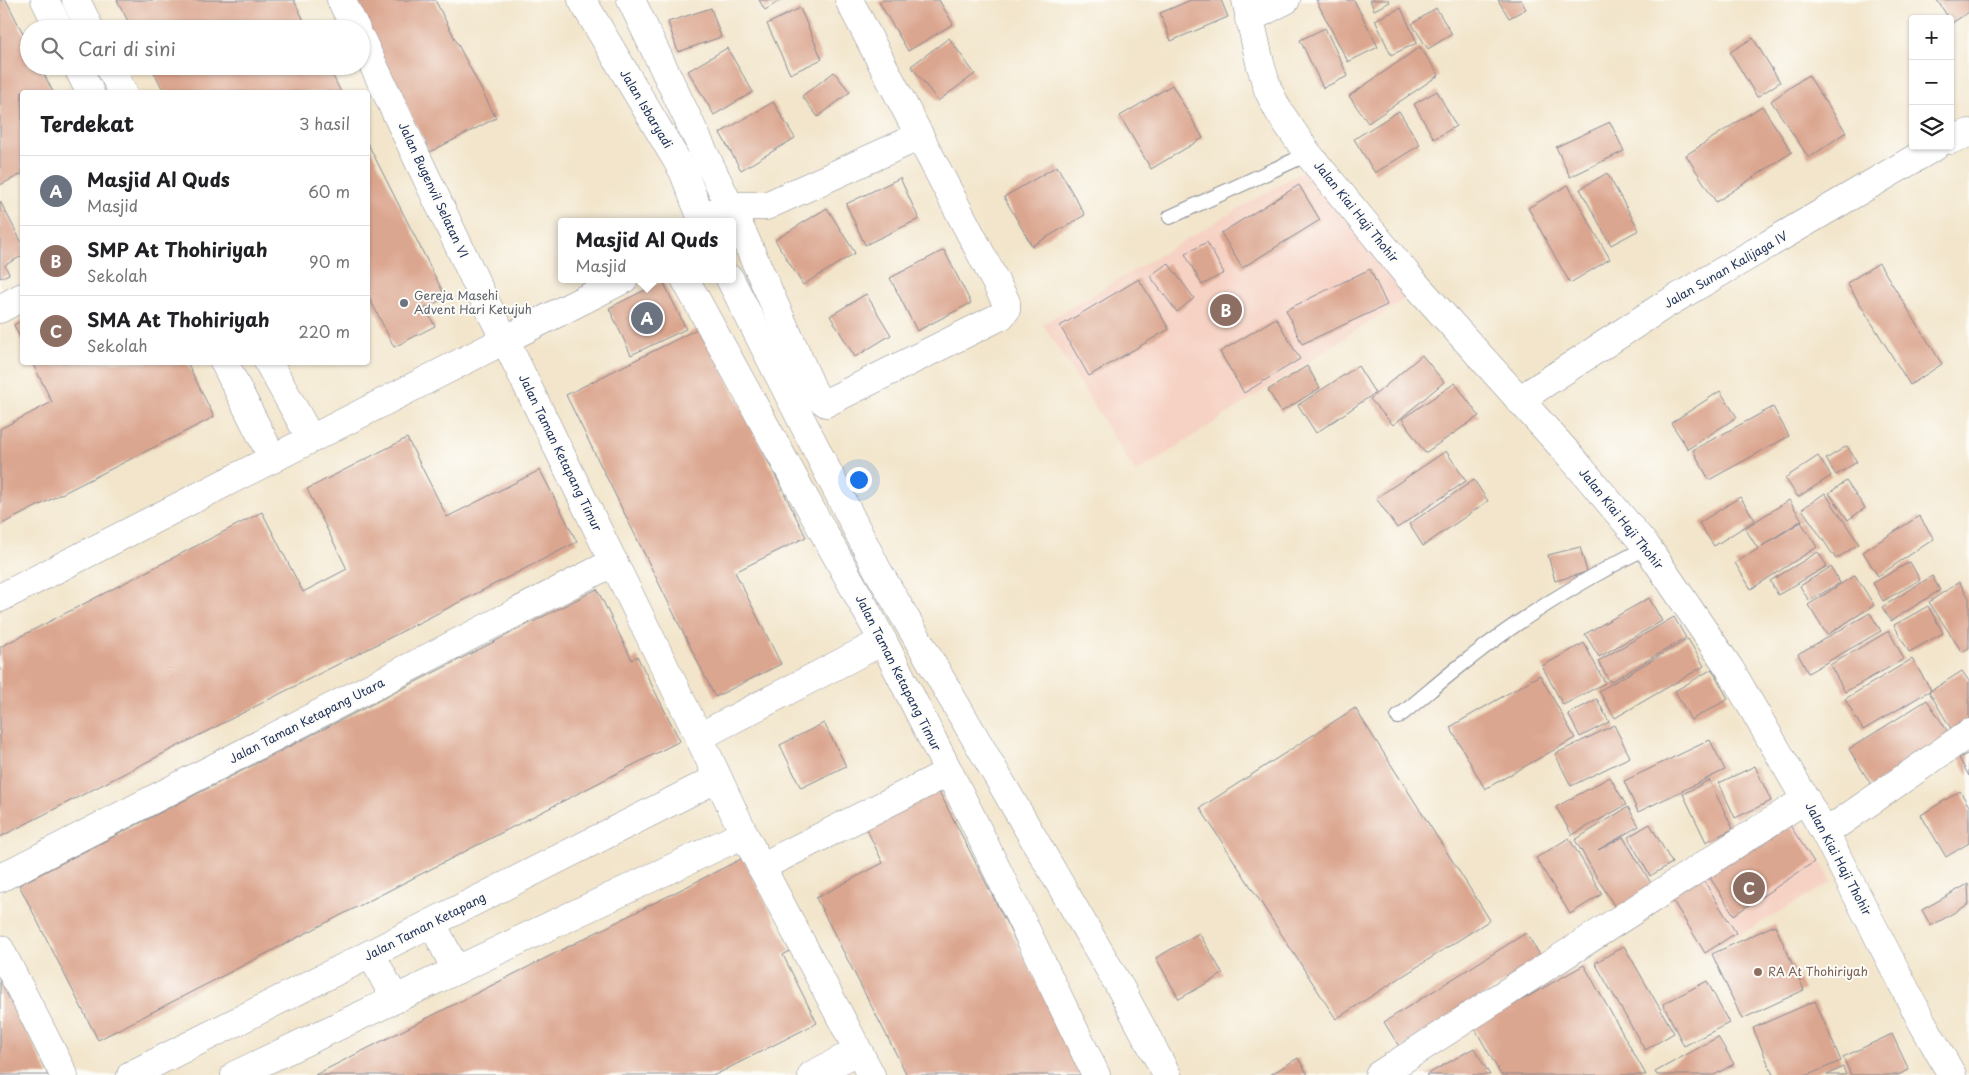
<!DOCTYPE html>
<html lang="id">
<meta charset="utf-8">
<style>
:root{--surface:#fff;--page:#f6f6f6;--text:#202124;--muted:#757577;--line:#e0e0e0;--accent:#b45309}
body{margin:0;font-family:"Playpen Sans",sans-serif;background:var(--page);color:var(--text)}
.controls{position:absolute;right:15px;top:15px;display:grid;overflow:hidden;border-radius:5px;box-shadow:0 1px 4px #0004}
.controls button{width:45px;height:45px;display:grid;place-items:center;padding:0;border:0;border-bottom:1px solid var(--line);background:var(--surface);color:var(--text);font:25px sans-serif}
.you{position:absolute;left:858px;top:479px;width:18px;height:18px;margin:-12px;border:4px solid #fff;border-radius:50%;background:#1a73e8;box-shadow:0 0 0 8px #1a73e833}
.badge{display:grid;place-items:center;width:32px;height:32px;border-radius:50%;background:var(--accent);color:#fff;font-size:16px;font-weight:700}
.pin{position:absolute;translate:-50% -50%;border:2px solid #fff;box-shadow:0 1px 5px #0006}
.popup{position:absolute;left:558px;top:218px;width:178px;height:65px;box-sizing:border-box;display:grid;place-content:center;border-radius:5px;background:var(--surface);filter:drop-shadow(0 1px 4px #0005);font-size:16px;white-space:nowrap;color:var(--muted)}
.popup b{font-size:19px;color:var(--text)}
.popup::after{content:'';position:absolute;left:50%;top:100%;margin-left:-10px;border:10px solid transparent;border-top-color:var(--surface)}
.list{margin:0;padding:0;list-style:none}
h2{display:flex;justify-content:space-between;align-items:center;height:65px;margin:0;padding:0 20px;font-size:21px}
h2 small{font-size:16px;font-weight:400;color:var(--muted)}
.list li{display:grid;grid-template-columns:32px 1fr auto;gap:15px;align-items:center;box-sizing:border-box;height:70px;padding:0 20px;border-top:1px solid var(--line)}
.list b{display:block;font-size:19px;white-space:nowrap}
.list p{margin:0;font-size:16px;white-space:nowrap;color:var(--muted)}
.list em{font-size:16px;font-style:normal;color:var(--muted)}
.icon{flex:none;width:28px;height:28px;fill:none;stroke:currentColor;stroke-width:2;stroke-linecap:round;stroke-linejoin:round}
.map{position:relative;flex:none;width:1969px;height:1075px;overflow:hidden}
.search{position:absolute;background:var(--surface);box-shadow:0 1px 4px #0004;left:20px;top:20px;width:350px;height:55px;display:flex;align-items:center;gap:12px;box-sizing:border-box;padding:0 18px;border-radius:28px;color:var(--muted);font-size:19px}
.panel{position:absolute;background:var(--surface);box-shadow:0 1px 4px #0004;left:20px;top:90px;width:350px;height:275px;border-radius:5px}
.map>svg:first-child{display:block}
.built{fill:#f6d2c4}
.building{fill:#dba68f}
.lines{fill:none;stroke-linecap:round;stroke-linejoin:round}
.service-casing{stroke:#868a94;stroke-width:16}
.minor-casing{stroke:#868a94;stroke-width:29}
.tertiary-casing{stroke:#868a94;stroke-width:29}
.service{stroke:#fff;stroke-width:14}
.minor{stroke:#fff;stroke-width:28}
.tertiary{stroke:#fff;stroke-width:28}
.worship-dot{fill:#6b7280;stroke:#fdfcf7;stroke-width:2}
.education-dot{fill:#8d6e63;stroke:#fdfcf7;stroke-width:2}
.labels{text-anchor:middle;stroke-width:4;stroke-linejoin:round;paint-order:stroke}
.street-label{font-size:12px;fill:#1b2f5e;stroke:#fdfcf7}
.worship-label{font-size:12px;fill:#5b616d;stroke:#fdfcf7;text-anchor:start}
.education-label{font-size:12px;fill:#785e54;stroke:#fdfcf7;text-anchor:start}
</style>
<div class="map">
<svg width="1969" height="1075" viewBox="0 0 1969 1075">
<rect width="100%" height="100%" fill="#fdfcf7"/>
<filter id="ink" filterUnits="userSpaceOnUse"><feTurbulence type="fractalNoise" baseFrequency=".02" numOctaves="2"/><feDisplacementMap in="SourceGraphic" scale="10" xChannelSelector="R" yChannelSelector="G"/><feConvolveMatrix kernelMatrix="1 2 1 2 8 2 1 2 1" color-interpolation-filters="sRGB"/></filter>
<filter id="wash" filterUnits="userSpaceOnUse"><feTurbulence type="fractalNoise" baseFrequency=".0096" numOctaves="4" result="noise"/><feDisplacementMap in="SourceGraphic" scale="20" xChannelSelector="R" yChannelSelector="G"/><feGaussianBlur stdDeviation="1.12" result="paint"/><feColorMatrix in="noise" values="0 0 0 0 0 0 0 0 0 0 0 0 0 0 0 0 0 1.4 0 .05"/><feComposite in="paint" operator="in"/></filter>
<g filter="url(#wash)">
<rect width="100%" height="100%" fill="#f2e5cb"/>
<g class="built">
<polygon points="1306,169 1408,297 1136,473 1043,324"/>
<polygon points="1794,814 1832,882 1702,956 1667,894"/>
</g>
<g id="blocks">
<g class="building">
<polygon points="0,0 6,0 29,45 29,66 40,66 53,92 22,92 22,174 0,185"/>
<polygon points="117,0 294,0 308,29 132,29"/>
<polygon points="353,0 435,0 496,118 430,152"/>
<polygon points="759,0 781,0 765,10"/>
<polygon points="883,0 939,0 953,24 908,51 879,2"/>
<polygon points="1191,0 1221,0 1228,17 1171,41 1160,13"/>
<polygon points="1316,0 1354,0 1378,47 1348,62"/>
<polygon points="1370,0 1389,0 1390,2 1374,10"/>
<polygon points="1498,0 1521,0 1526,9 1509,18"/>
<polygon points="1937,0 1969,0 1969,12 1952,23"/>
<polygon points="711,8 721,37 678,52 668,22"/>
<polygon points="800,8 822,59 790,74 767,24"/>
<polygon points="1401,8 1417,43 1391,55 1375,20"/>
<polygon points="1436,8 1452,34 1428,49 1412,24"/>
<polygon points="1325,28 1348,76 1323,88 1300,40"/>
<polygon points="949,38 975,74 938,101 911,66"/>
<polygon points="1753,38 1780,82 1757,97 1730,52"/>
<polygon points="1420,47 1439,75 1368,123 1349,96"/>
<polygon points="727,48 753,92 714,115 688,71"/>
<polygon points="151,66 328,66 341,92 164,92"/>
<polygon points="834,72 850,92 818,117 802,96"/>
<polygon points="1808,75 1846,132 1809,158 1771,101"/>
<polygon points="1172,85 1203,138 1151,169 1120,116"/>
<polygon points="1437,91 1456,126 1434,139 1414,104"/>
<polygon points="773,102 795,138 741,170 720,133"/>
<polygon points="1762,106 1792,152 1716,202 1686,155"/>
<polygon points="1399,111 1420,145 1375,173 1354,139"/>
<polygon points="1610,122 1624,151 1570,177 1556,147"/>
<polygon points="368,144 446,298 425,308 435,326 394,347 368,295"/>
<polygon points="1057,166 1085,215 1032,246 1004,197"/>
<polygon points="1607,173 1639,230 1611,245 1580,189"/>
<polygon points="900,178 919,219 865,245 846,204"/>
<polygon points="1299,185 1320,220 1242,268 1221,233"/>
<polygon points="1568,185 1610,259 1570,283 1528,208"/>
<polygon points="0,201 22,243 22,256 5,265 9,274 0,278"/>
<polygon points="827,208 855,253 803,285 775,240"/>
<polygon points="1207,242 1224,273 1202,285 1185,254"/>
<polygon points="944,250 971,303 917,331 890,278"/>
<polygon points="1168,263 1194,298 1177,312 1150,276"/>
<polygon points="1879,263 1942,364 1910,385 1847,283"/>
<polygon points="1370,269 1387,305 1302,344 1286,310"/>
<polygon points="1139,279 1169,329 1089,376 1060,326"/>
<polygon points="663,281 686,329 631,355 609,308"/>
<polygon points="866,294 891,335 855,357 830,316"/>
<polygon points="1276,318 1300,359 1244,393 1220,352"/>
<polygon points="22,320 22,342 14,325"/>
<polygon points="701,327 806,537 735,572 781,664 715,697 566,395"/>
<polygon points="1422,355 1444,382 1393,425 1370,399"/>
<polygon points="32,362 187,362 214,417 0,525 0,429 52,402"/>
<polygon points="1307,366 1320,388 1281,412 1268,390"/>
<polygon points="1358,366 1375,393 1316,433 1298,405"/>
<polygon points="1455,383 1479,416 1425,453 1402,419"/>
<polygon points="1720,391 1737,417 1688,449 1671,423"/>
<polygon points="1773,407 1789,436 1709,480 1693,450"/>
<polygon points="407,438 447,517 540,470 577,542 0,837 0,647 262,512 303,592 347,569 307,489"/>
<polygon points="1847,446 1857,462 1836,475 1826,459"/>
<polygon points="1446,451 1466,481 1397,528 1376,498"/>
<polygon points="1818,456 1831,476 1798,497 1785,478"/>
<polygon points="1474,480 1488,501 1423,546 1409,524"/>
<polygon points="1846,481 1865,508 1848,520 1829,493"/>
<polygon points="1825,493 1859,544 1836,559 1802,509"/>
<polygon points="1740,497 1755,520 1714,546 1699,523"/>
<polygon points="1789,500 1802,520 1762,546 1801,522 1817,547 1751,589 1735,563 1758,549 1745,528"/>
<polygon points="1919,516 1934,539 1878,576 1863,552"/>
<polygon points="1580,547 1587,572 1555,581 1548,555"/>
<polygon points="1818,552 1827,566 1778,595 1770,581"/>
<polygon points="1910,562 1920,580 1883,601 1873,583"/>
<polygon points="1831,567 1840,583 1809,601 1800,586"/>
<polygon points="1855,575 1874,605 1827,635 1808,605"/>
<polygon points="1932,576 1940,590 1891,621 1882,607"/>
<polygon points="1959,582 1969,598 1969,648 1962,652 1929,602"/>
<polygon points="597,589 632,660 637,656 680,741 98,1040 19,885"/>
<polygon points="1649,598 1662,621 1599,657 1585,634"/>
<polygon points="1928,606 1943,633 1909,652 1894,625"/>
<polygon points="1870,613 1881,631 1808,673 1798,654"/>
<polygon points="1674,617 1686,638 1610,682 1598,661"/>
<polygon points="1889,631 1904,659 1845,692 1830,665"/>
<polygon points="1688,639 1704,666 1615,718 1599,691"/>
<polygon points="1584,643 1605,683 1563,705 1542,666"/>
<polygon points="1912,659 1931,690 1863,730 1845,699"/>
<polygon points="1712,669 1728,699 1691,720 1675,691"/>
<polygon points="1962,671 1969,681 1969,720 1952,730 1929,692"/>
<polygon points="1540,675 1575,738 1485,789 1450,727"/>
<polygon points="1597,699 1609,722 1580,737 1568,714"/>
<polygon points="1927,700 1950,735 1872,786 1849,749"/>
<polygon points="1355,708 1490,920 1336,1019 1200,808"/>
<polygon points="824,723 846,766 801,788 780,745"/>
<polygon points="1614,725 1630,757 1571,786 1555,754"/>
<polygon points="1710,740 1725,770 1638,812 1624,781"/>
<polygon points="1969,753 1969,776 1959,758"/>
<polygon points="1755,766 1771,801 1735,818 1719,783"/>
<polygon points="1610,777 1626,805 1572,835 1556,807"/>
<polygon points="1709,780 1733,829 1706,842 1683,794"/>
<polygon points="939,791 1084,1075 907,1075 860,984 816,898 883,863 866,828"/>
<polygon points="1960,791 1969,806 1969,843 1946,857 1921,815"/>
<polygon points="1628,807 1639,826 1598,850 1623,837 1657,893 1620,916 1575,840"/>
<polygon points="1787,821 1814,862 1734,915 1707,873"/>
<polygon points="1650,824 1672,863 1650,876 1628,837"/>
<polygon points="1569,838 1602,894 1570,914 1536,858"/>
<polygon points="743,858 790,951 783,955 817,1023 715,1075 315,1075"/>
<polygon points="1701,876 1736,933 1705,953 1670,896"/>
<polygon points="1968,884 1969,904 1931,926 1922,910"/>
<polygon points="1775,925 1804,990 1742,1019 1712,954"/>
<polygon points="1199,933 1223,974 1179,999 1156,958"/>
<polygon points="1526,933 1542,958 1400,1048 1384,1022"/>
<polygon points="1624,946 1674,1033 1645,1050 1595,963"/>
<polygon points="1584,965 1646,1075 1501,1075 1474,1027"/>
<polygon points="0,979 29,1036 48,1075 0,1075"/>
<polygon points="1707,981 1729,1023 1684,1046 1663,1004"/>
<polygon points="1815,1001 1841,1061 1808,1075 1773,1075 1753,1028"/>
<polygon points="1892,1034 1909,1070 1898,1075 1851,1075 1843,1057"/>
<polygon points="1718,1037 1734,1064 1714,1075 1657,1075 1655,1072"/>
<polygon points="1474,1048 1490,1075 1426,1075"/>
<polygon points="1298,1058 1308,1075 1270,1075"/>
<polygon points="1843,1067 1846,1075 1827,1075"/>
</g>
</g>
</g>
<g filter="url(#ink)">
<use href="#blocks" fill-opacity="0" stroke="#868a94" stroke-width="1"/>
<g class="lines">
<defs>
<g id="service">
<polyline points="1170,217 1308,154"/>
<path d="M 1398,717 C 1422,698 1445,677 1469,659 C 1523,616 1585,579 1647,547"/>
</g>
<g id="minor">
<polyline points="45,0 59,29"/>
<polyline points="76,0 90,29"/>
<polyline points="341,0 356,29"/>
<polyline points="582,0 683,171 703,222"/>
<polyline points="631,0 743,234 815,395 826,403 1001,316 1006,310 1006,302 849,0"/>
<polyline points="1249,19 1286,0"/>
<polyline points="361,39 481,293 505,340 699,737 744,834 871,1075"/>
<polyline points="77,66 90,92"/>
<polyline points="109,66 123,92"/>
<polyline points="1950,140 1969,133"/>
<polyline points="715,212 730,206 766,206 920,136"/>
<polyline points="685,279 883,641 972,818 1096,1075"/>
<polyline points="730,279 877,569 1121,989 1167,1075"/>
<polyline points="0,309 22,297"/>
<polyline points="224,362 273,459"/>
<polyline points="268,362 311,439"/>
<polyline points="1519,400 1663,306 1936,146"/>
<polyline points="0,598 624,279"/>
<polyline points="699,737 883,641"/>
<polyline points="1825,833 1969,733"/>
<polyline points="761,867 949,772"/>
<polyline points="0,878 614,562"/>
<polyline points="432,923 456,970"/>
<polyline points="0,949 64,1075"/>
<polyline points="371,954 395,999"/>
<polyline points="131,1075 718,778"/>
<polyline points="235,1075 744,834"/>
<polyline points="812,1075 858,1051"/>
<polyline points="1379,1075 1806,799"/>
</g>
<polyline id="tertiary" points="1246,0 1260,63 1268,90 1278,110 1308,154 1410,278 1572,458 1647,547 1730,669 1825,833 1922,1022 1952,1075"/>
</defs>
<use href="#service" class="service-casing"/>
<use href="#minor" class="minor-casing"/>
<use href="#tertiary" class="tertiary-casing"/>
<use href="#service" class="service"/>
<use href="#minor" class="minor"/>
<use href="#tertiary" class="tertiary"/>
</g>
</g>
<circle class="worship-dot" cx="404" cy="303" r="5"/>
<circle class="education-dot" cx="1758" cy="972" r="5"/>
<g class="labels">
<g class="street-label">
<text transform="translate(646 109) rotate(59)" y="4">Jalan Isbaryadi</text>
<text transform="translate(433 190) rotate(65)" y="4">Jalan Bugenvil Selatan VI</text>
<text transform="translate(1356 212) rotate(51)" y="4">Jalan Kiai Haji Thohir</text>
<text transform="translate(1726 270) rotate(-30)" y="4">Jalan Sunan Kalijaga IV</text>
<text transform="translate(560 453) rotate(64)" y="4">Jalan Taman Ketapang Timur</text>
<text transform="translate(1621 519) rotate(51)" y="4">Jalan Kiai Haji Thohir</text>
<text transform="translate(898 673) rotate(63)" y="4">Jalan Taman Ketapang Timur</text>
<text transform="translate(307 721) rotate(-27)" y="4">Jalan Taman Ketapang Utara</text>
<text transform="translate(1838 859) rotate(62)" y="4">Jalan Kiai Haji Thohir</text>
<text transform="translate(425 927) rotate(-27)" y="4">Jalan Taman Ketapang</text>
</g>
<g class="worship-label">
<text x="414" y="300">Gereja Masehi<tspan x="414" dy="14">Advent Hari Ketujuh</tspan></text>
</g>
<g class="education-label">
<text x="1768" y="976">RA At Thohiriyah</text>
</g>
</g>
</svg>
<div class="controls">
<button>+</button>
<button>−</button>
<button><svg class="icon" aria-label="layers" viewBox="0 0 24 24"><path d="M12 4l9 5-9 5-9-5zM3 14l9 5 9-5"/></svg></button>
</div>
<div class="you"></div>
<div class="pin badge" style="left:647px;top:318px;background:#6b7280">A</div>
<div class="popup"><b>Masjid Al Quds</b>Masjid</div>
<div class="pin badge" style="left:1226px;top:310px;background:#8d6e63">B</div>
<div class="pin badge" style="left:1749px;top:888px;background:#8d6e63">C</div>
<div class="search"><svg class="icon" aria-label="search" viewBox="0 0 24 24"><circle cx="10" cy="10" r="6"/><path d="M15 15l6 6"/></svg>Cari di sini</div>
<section class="panel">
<h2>Terdekat<small>3 hasil</small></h2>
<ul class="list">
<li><span class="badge" style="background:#6b7280">A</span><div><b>Masjid Al Quds</b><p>Masjid</p></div><em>60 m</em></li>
<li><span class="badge" style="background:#8d6e63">B</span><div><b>SMP At Thohiriyah</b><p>Sekolah</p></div><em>90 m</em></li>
<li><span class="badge" style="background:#8d6e63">C</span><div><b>SMA At Thohiriyah</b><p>Sekolah</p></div><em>220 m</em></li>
</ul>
</section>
</div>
